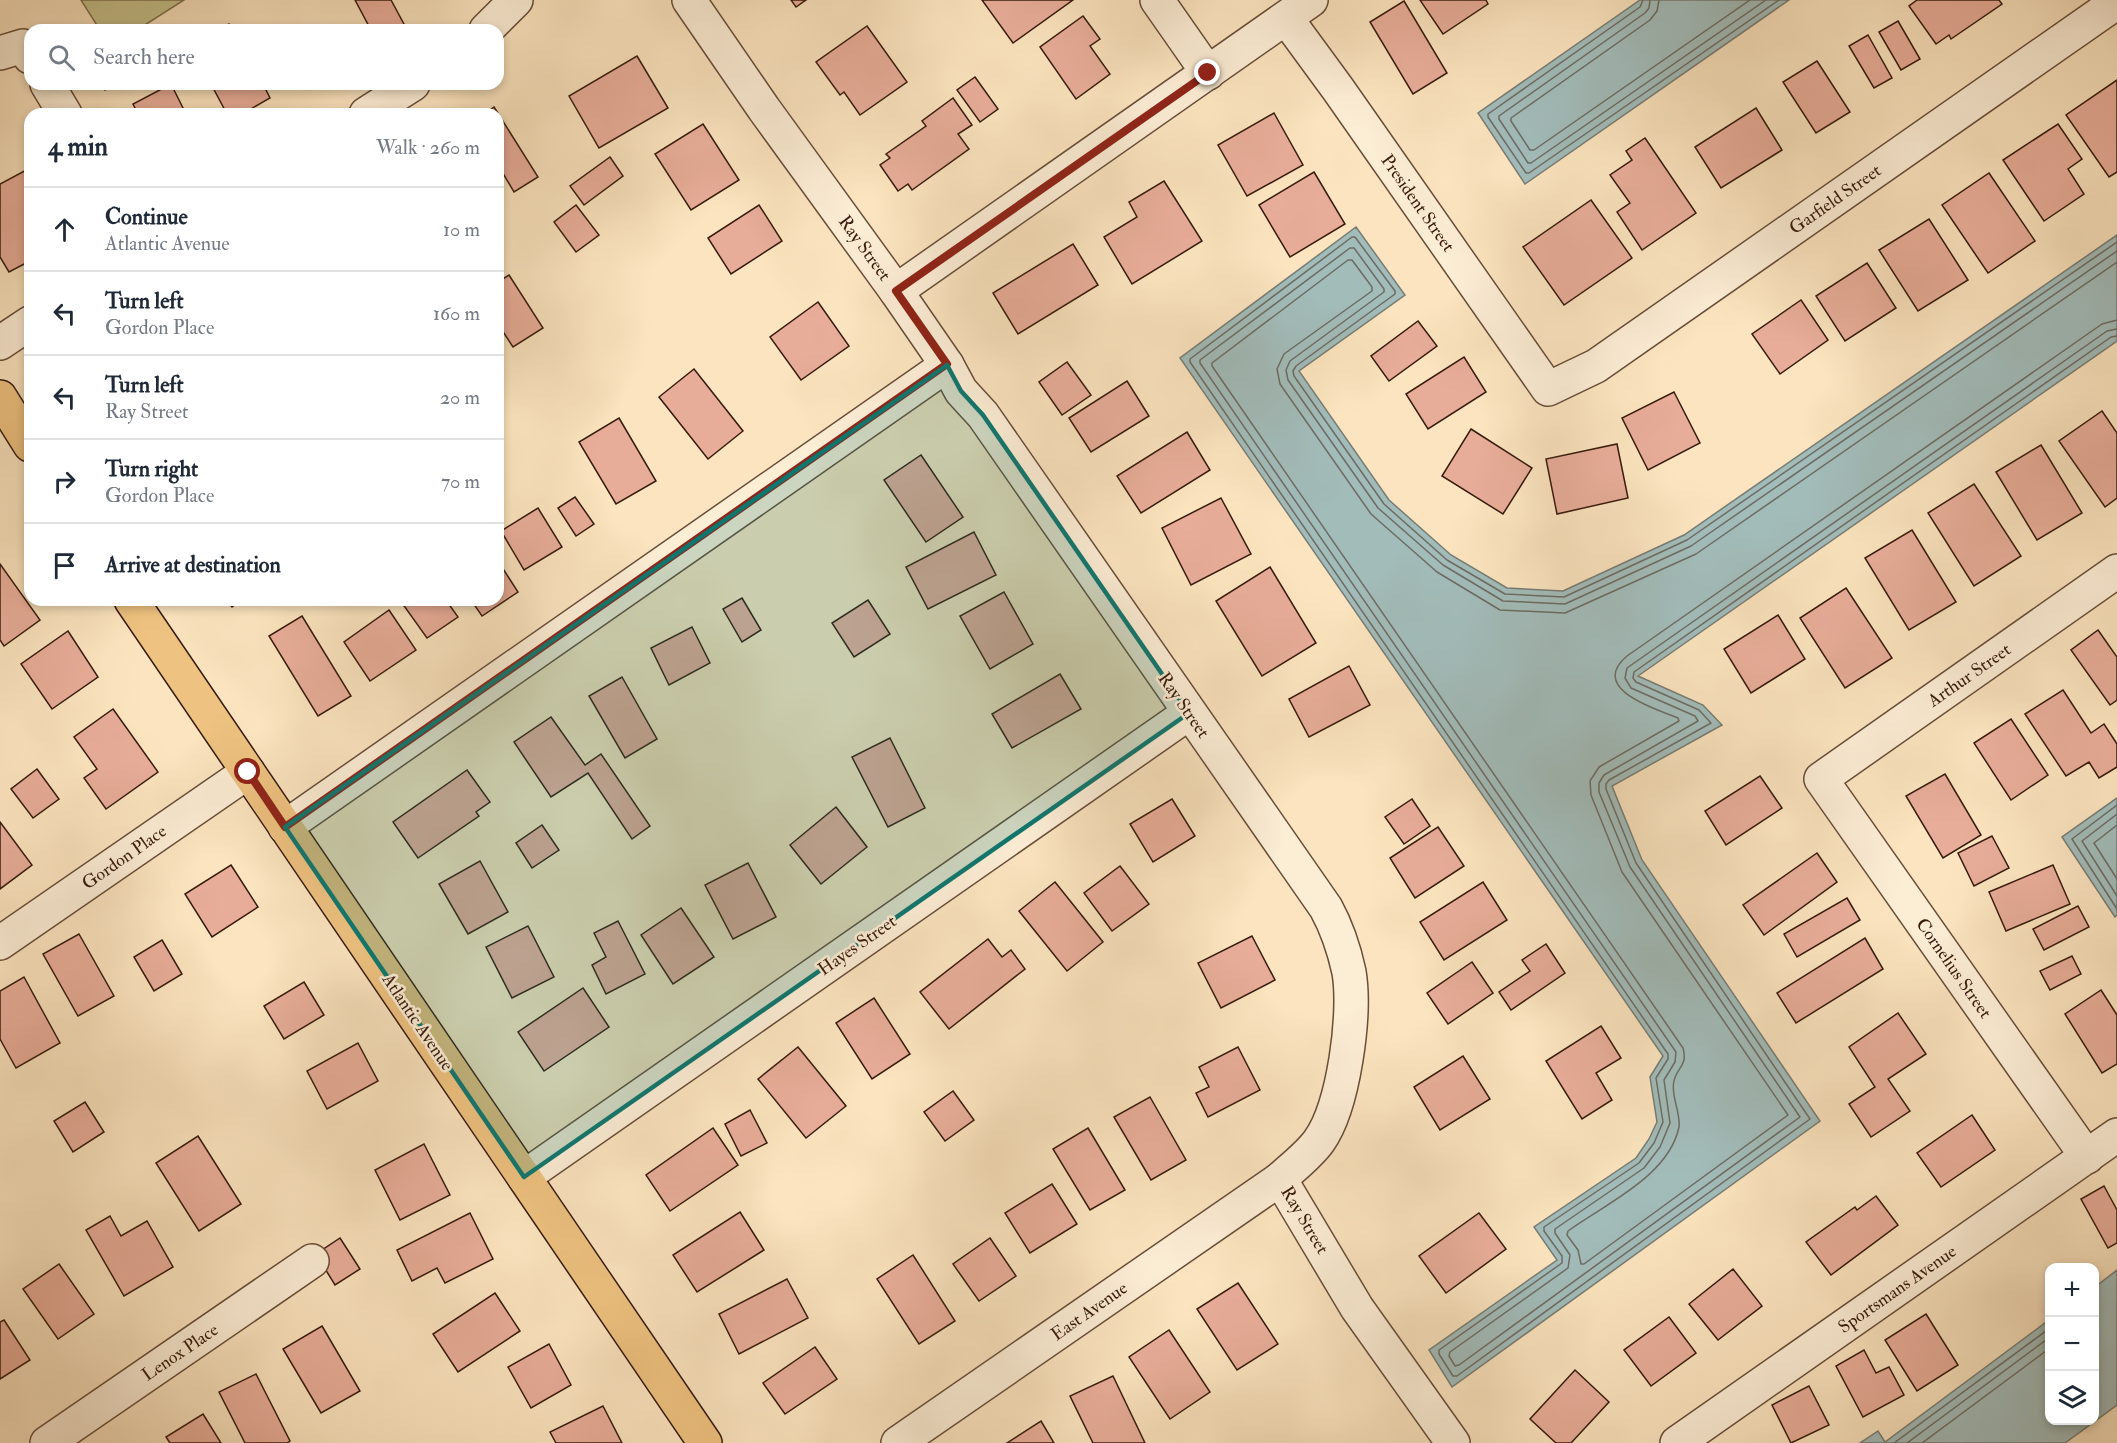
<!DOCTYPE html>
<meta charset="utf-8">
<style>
:root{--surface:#fff;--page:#f6f6f7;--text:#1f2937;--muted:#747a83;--line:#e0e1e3}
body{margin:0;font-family:"IM FELL Double Pica",serif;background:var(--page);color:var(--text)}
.controls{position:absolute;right:18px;bottom:18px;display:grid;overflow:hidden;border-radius:12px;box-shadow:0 3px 9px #0003}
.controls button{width:54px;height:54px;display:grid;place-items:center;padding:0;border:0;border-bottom:2px solid var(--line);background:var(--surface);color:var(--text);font:30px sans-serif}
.stop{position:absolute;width:18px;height:18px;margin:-14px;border:4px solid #8f2418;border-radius:50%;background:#fff}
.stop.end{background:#8f2418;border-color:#fff;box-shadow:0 2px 6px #0008}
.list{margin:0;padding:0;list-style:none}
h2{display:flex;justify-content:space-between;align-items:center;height:78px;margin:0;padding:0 24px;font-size:26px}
h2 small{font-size:20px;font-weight:400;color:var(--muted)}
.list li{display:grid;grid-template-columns:39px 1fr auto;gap:18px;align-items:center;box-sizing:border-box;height:84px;padding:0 24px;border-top:2px solid var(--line)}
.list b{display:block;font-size:22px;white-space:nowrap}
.list p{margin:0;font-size:20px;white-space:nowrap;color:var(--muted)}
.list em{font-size:20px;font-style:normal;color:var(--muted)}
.icon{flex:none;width:33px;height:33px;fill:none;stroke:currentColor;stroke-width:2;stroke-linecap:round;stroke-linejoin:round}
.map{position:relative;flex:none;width:2117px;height:1443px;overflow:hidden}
.search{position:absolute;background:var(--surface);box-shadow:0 3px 9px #0003;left:24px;top:24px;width:480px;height:66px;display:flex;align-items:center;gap:15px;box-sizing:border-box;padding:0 21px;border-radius:18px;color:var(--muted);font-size:22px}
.panel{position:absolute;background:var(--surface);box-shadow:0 3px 9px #0003;left:24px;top:108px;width:480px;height:498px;border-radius:18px}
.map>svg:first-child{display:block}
.green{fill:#c6c28c;stroke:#7e6e4c;stroke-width:1.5}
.water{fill:#a2bcba;stroke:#777c74;stroke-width:1.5}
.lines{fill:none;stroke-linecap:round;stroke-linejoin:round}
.shore{stroke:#6c6c63;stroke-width:1.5}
.building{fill:#e8ad99;stroke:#371b0c;stroke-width:1.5}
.minor-casing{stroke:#684d39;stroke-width:36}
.major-casing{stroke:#371b0c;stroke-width:36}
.minor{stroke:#fcedd5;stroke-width:33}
.major{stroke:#eec280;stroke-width:33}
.route{stroke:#8f2418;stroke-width:8}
.marked{fill:#0f766e;fill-opacity:0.2;stroke:#0f766e;stroke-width:4.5;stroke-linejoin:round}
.labels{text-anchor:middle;stroke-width:5;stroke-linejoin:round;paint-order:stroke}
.street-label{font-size:18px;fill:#371b0c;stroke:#fcedd5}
</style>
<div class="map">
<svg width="2117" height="1443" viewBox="0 0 2117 1443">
<rect width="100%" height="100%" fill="#fbe4bf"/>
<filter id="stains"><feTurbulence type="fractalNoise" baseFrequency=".00333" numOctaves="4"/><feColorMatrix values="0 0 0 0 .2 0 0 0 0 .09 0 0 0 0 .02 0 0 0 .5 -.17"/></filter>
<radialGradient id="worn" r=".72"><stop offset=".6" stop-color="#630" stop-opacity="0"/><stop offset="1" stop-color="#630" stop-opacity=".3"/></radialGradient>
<polygon class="green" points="81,0 184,0 137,30 100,30"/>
<g class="water">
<polygon points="1640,0 1789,0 1525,184 1478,113"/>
<polygon points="1356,227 1405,295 1299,371 1389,500 1451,555 1507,588 1563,591 1684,535 2117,235 2117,341 1638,676 1703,705 1722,725 1612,786 1642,860 1820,1121 1452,1387 1429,1350 1557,1260 1534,1227 1636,1158 1649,1139 1657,1122 1650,1077 1663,1056 1180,358"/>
<polygon points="2117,798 2117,915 2115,917 2062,837"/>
<polygon points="2117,1270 2117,1405 2065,1443 1860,1443 1878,1431 1885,1442 2049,1320 2050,1420 2094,1420 2095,1287"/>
</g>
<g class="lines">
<g class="shore">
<polyline points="1643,0 1640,7 1488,114 1488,117 1526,173 1529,173 1779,0"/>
<polyline points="1650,0 1649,8 1645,13 1499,116 1499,119 1528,163 1531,163 1766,0"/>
<polyline points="1659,0 1657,11 1650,20 1511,118 1511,121 1530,150 1534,150 1750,0"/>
<polyline points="2117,242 1687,540 1564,597 1505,594 1447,560 1384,504 1294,376 1293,371 1296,366 1395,294 1395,291 1355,237 1352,237 1190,359 1190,362 1668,1054 1668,1059 1656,1078 1663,1122 1654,1143 1639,1163 1544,1227 1544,1231 1562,1256 1562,1263 1439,1350 1439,1354 1453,1376 1457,1376 1810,1119 1636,863 1606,789 1606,784 1609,780 1711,723 1699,710 1636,682 1633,678 1634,672 2111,337 2117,336"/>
<polyline points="2117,251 1691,546 1565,604 1503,601 1443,565 1378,508 1288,380 1286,370 1290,361 1384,292 1384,289 1354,248 1350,248 1200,360 1200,363 1676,1052 1675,1062 1664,1080 1670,1123 1660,1147 1644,1168 1555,1229 1555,1233 1570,1255 1568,1268 1450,1352 1449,1356 1455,1366 1459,1365 1800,1117 1630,867 1599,792 1599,783 1604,775 1698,721 1695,716 1631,688 1625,678 1627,668 2107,331 2117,329"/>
<path d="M 2117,262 L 1696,554 L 1565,613 L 1500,610 L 1437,572 L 1371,514 L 1280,384 L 1277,369 L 1284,354 L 1372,291 L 1372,287 L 1352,260 L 1348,260 L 1212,363 L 1212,366 L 1683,1048 C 1688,1066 1677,1067 1674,1081 C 1670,1094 1681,1113 1679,1127 C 1669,1176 1605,1204 1568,1231 L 1567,1235 L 1578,1250 L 1581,1264 L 1584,1264 L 1788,1115 L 1622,872 L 1591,795 L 1590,781 L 1599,767 L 1679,721 L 1678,718 C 1656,709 1588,689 1627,656 L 2102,324 L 2117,320"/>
<polyline points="2117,805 2072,839 2117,909"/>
<polyline points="2117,814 2082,841 2117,896"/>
<polyline points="2117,825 2094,843 2117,879"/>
<polyline points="1894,1443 2050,1328"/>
<polyline points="1907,1443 2050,1337"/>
<polyline points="1922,1443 2050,1348"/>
</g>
</g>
<g class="building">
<polygon points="355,0 391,0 405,26 398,30 371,30"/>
<polygon points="791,0 806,0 796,7"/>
<polygon points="982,0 1073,0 1013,43"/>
<polygon points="1420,0 1486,0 1488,4 1443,34"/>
<polygon points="1917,0 1999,0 2002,4 1951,39 1949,35 1936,44 1909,6"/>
<polygon points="1404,1 1447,73 1413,94 1370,22"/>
<polygon points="1083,16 1100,39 1090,46 1110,74 1076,99 1040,47"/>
<polygon points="1898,21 1920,59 1901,70 1879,32"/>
<polygon points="229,24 233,30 218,30"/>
<polygon points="867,26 907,82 860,115 844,92 840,95 816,62"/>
<polygon points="1868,35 1892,78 1874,88 1849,46"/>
<polygon points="637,56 668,108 599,148 569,96"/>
<polygon points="1817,61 1850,112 1816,133 1783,82"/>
<polygon points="975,77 998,109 980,122 957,90"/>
<polygon points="2117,80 2117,172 2109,177 2066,115"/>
<polygon points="102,84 117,84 105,90"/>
<polygon points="171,84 186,114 138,114 133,104"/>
<polygon points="211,84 263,84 270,98 242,114 227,114"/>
<polygon points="953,98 972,125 958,134 969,149 912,190 908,184 898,191 880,165 890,158 886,154 926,126 922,121"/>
<polygon points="494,107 538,177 514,192 504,175 498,179 498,114 484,114"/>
<polygon points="1756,108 1782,150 1721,188 1695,147"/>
<polygon points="1274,113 1303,165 1247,196 1218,145"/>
<polygon points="703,124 739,180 691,210 655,154"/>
<polygon points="2058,124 2082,159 2068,169 2084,194 2044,221 2003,160"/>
<polygon points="1645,138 1696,213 1642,250 1617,212 1630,203 1610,175 1632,160 1626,151"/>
<polygon points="610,157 623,176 584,205 570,186"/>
<polygon points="30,168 30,261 9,272 0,257 0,184"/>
<polygon points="1314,172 1345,224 1290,257 1259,205"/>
<polygon points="1989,173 2035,241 1988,273 1942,205"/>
<polygon points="1164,181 1202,241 1132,284 1104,237 1137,217 1129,202"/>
<polygon points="1591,200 1632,258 1564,305 1523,247"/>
<polygon points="576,205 599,235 576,252 554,222"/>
<polygon points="759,205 782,241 731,274 708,238"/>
<polygon points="1929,219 1968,280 1918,311 1879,250"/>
<polygon points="1073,244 1098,285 1018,334 993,293"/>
<polygon points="1867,263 1896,308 1845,341 1816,296"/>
<polygon points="509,275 543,328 513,347 500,327 498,328 498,282"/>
<polygon points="1801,300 1828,340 1780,374 1752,334"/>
<polygon points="818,302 849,346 801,380 770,337"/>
<polygon points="1418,321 1437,346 1389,381 1371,356"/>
<polygon points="1464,357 1486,392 1428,429 1406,394"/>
<polygon points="1067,362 1091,395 1062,415 1039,382"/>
<polygon points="694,369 743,431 708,459 659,397"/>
<polygon points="1127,381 1149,416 1091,452 1069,418"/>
<polygon points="1674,392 1700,443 1648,470 1622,418"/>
<polygon points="2102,411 2117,433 2117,498 2105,507 2059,441"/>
<polygon points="619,418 656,481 616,504 579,442"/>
<polygon points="1471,429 1532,468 1503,514 1442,476"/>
<polygon points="1187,432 1210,470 1141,513 1117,476"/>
<polygon points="1617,444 1628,498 1557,514 1546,459"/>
<polygon points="2041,445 2082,513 2037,540 1996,472"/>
<polygon points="921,455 963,517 926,542 884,480"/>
<polygon points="1974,484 2021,556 1974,586 1928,513"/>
<polygon points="575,497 594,524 576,536 558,508"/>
<polygon points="1221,498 1251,554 1191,585 1162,528"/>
<polygon points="538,508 562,547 524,570 501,531"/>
<polygon points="1912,530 1956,602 1909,630 1865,558"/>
<polygon points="974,532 996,575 928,609 906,567"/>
<polygon points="498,561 518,592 482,616 471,600 498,600"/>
<polygon points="0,564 40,620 4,646 0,640"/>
<polygon points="1270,567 1316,643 1262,676 1216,601"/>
<polygon points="1846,588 1892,658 1845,688 1800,618"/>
<polygon points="1004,592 1033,644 990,669 960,616"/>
<polygon points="742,598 761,630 742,642 723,609"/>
<polygon points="227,600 241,600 232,607"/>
<polygon points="406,600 446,600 458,617 427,638 402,603"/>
<polygon points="868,600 890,634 854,657 832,623"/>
<polygon points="389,610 416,650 370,681 344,642"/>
<polygon points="1778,615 1805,659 1751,693 1724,649"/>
<polygon points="302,616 351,696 318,716 269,636"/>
<polygon points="692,627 710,663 669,685 651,648"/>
<polygon points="2098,630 2117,657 2117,700 2110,705 2071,650"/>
<polygon points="68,631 98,677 52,709 21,664"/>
<polygon points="1349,666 1370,705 1309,737 1289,699"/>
<polygon points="1060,674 1081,709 1012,748 992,714"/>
<polygon points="622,677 657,739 625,758 589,696"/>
<polygon points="2063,690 2091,733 2104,724 2117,744 2117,767 2099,778 2089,762 2066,776 2025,714"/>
<polygon points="113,709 158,772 106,809 84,778 97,769 74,737"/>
<polygon points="551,717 585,765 601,754 650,826 632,839 588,773 551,797 514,742"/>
<polygon points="2011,719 2048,775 2011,800 1974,743"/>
<polygon points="890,738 925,808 888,827 852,757"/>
<polygon points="37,769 59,799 33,818 11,789"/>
<polygon points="467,770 490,802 476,812 479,816 418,858 393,822"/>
<polygon points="1945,774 1981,835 1943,858 1906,796"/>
<polygon points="1760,776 1782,808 1726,845 1705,811"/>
<polygon points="1172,799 1195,836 1153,862 1130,824"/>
<polygon points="1412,799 1430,826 1404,844 1385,817"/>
<polygon points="836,807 867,847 821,884 790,845"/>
<polygon points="0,822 32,865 0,889"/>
<polygon points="542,825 559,850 532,868 516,843"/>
<polygon points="1438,827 1464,866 1415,898 1390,858"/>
<polygon points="1992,836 2009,868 1974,886 1958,853"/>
<polygon points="1817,853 1837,882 1764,935 1743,905"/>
<polygon points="480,861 508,912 468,934 439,884"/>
<polygon points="748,863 776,917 733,939 705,885"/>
<polygon points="231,865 258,907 212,937 185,894"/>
<polygon points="2053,865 2070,904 2006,931 1989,892"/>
<polygon points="1120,866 1149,904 1112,931 1084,893"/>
<polygon points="1055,882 1103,942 1067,971 1019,911"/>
<polygon points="1483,882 1507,920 1444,960 1420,922"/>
<polygon points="1847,898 1860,920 1797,957 1784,934"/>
<polygon points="2078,906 2089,927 2044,950 2033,929"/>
<polygon points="681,908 714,957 673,984 641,935"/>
<polygon points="618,921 645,974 606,994 592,965 606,957 594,933"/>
<polygon points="528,926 554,977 512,998 486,947"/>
<polygon points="79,934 114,996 78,1016 43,954"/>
<polygon points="1252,936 1275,980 1221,1008 1198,963"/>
<polygon points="1865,938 1883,969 1796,1023 1777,993"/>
<polygon points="988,939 1002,957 1011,950 1025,969 949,1029 920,992"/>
<polygon points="162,940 182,974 154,991 134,957"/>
<polygon points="1546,944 1565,973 1511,1010 1499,992 1530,971 1522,960"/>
<polygon points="2072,956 2081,974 2050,990 2040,971"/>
<polygon points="1472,962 1493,993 1448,1024 1427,993"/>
<polygon points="24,977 60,1043 16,1068 0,1039 0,991"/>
<polygon points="304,982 324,1015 284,1039 264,1006"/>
<polygon points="583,988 609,1027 544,1071 518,1032"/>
<polygon points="2101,990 2117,1015 2117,1064 2102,1073 2065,1014"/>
<polygon points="874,998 910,1054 872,1079 836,1023"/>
<polygon points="1898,1013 1926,1054 1888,1079 1910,1111 1871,1137 1849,1104 1875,1087 1849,1047"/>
<polygon points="1601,1026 1621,1058 1596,1073 1612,1100 1582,1119 1546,1061"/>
<polygon points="358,1043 378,1081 327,1109 307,1071"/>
<polygon points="798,1047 846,1106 806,1138 758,1079"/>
<polygon points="1238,1047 1260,1090 1208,1117 1196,1093 1209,1087 1199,1067"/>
<polygon points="1463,1056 1490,1099 1440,1130 1414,1087"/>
<polygon points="953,1091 974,1120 945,1141 924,1112"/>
<polygon points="1150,1097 1186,1160 1151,1180 1114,1117"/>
<polygon points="85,1102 104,1132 73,1152 54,1121"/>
<polygon points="750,1110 767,1143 741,1156 725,1124"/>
<polygon points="1972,1115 1995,1150 1941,1187 1917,1153"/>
<polygon points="713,1128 738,1165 670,1211 646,1175"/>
<polygon points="1088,1128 1125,1190 1090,1210 1053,1149"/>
<polygon points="198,1136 241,1204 199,1231 156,1163"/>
<polygon points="424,1144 450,1195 400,1220 375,1170"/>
<polygon points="1052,1184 1077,1224 1030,1253 1005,1213"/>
<polygon points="2104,1186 2117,1210 2117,1243 2108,1248 2081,1199"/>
<polygon points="1876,1196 1898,1225 1831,1275 1806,1242 1855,1207 1857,1210"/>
<polygon points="740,1212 764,1250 697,1292 673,1255"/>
<polygon points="470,1213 493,1259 445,1283 437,1268 412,1281 397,1250"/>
<polygon points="1479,1213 1506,1249 1446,1293 1419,1256"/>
<polygon points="110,1216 121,1236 147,1221 173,1267 124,1296 86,1230"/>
<polygon points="340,1238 360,1269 335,1285 316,1254"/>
<polygon points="990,1238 1016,1276 979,1301 953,1264"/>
<polygon points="913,1255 955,1321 919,1344 877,1279"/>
<polygon points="59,1264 94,1314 58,1339 23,1289"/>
<polygon points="1733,1269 1762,1306 1718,1340 1689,1304"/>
<polygon points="787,1279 808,1318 739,1354 719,1314"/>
<polygon points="1238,1283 1278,1344 1237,1370 1197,1309"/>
<polygon points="495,1293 520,1331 458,1372 433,1334"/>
<polygon points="1926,1314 1958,1365 1917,1391 1885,1340"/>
<polygon points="1669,1317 1696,1353 1651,1386 1624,1350"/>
<polygon points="4,1320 30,1360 0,1379 0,1322"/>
<polygon points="322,1326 360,1391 321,1413 283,1349"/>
<polygon points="1169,1330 1210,1392 1170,1419 1129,1357"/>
<polygon points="549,1344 571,1385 531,1408 508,1367"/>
<polygon points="815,1347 837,1379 785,1414 763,1383"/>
<polygon points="1864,1350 1876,1373 1889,1367 1904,1395 1863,1417 1836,1366"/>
<polygon points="1575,1370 1609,1402 1571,1443 1556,1443 1530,1419"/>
<polygon points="256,1374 290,1441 287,1443 245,1443 219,1392"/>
<polygon points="1113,1376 1145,1443 1093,1443 1070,1396"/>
<polygon points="1809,1386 1829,1425 1791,1443 1772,1405"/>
<polygon points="603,1406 622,1443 556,1443 550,1432"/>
<polygon points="203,1414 221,1443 170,1443 166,1437"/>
<polygon points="1041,1421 1054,1443 1007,1443"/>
</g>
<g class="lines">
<defs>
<g id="minor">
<path d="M 689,0 L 764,109 L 896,291 L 947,365 L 961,391 L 983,415 L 1326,908 C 1337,928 1344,949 1349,972 C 1356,1014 1344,1106 1319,1141 C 1309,1155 1293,1167 1280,1179 L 898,1443"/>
<polyline points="1157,0 1208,73"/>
<polyline points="1286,18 1338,89 1548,389 1596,366 2117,2"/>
<polyline points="486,30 516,0"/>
<polyline points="0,53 23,46 30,57"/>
<polyline points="47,84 65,114"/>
<polyline points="366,114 413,84"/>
<polyline points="896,291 1311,0"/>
<polyline points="0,343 30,323"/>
<polyline points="285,827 947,365"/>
<polyline points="0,943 248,772"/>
<polyline points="2087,1157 1821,779 2117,571"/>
<polyline points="524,1177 1189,713"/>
<polyline points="1280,1179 1357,1308 1453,1443"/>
<polyline points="47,1443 312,1261"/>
<polyline points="1677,1443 2117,1135"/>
</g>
<g id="major">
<polyline points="0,397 30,445"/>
<polyline points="131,600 705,1443"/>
</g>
</defs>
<use href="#minor" class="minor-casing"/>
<use href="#major" class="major-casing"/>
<use href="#minor" class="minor"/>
<use href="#major" class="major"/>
</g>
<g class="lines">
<polyline class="route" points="248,772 285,827 947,364 896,291 1208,73"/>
</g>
<path class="marked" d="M 947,365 L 961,391 L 983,415 L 1189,713 L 524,1177 L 285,827 Z"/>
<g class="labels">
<g class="street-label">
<text transform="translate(1835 199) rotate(-35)" y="6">Garfield Street</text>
<text transform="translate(1418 203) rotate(55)" y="6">President Street</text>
<text transform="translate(865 248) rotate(54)" y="6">Ray Street</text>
<text transform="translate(1969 675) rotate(-35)" y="6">Arthur Street</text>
<text transform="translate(1184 705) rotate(55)" y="6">Ray Street</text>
<text transform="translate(124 857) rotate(-35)" y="6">Gordon Place</text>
<text transform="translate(857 945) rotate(-35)" y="6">Hayes Street</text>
<text transform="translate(1954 968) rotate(55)" y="6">Cornelius Street</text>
<text transform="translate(418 1022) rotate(56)" y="6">Atlantic Avenue</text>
<text transform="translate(1305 1220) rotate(59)" y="6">Ray Street</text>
<text transform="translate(1897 1289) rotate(-35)" y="6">Sportsmans Avenue</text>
<text transform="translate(1089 1311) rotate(-35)" y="6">East Avenue</text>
<text transform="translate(180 1352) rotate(-34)" y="6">Lenox Place</text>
</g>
</g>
<rect width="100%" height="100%" filter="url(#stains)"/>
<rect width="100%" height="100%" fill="url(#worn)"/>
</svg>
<div class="controls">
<button>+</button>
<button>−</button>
<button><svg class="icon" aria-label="layers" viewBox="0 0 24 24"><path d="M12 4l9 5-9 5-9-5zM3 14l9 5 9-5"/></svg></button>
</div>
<div class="stop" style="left:248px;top:772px"></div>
<div class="stop end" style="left:1208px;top:73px"></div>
<div class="search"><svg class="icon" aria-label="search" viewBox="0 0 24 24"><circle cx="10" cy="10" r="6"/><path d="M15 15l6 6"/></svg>Search here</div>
<section class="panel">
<h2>4 min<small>Walk · 260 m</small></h2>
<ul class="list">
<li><svg class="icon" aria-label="ahead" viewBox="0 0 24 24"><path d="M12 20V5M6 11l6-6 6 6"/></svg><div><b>Continue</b><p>Atlantic Avenue</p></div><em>10 m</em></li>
<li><svg class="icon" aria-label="left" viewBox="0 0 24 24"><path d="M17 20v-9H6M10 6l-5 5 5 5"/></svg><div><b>Turn left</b><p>Gordon Place</p></div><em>160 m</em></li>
<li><svg class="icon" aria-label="left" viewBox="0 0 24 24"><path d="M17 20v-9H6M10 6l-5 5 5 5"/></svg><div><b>Turn left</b><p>Ray Street</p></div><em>20 m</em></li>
<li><svg class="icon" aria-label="right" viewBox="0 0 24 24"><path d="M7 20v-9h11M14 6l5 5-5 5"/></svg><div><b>Turn right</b><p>Gordon Place</p></div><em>70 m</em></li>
<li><svg class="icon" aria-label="arrive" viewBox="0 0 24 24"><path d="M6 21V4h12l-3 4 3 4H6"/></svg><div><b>Arrive at destination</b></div></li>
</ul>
</section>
</div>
